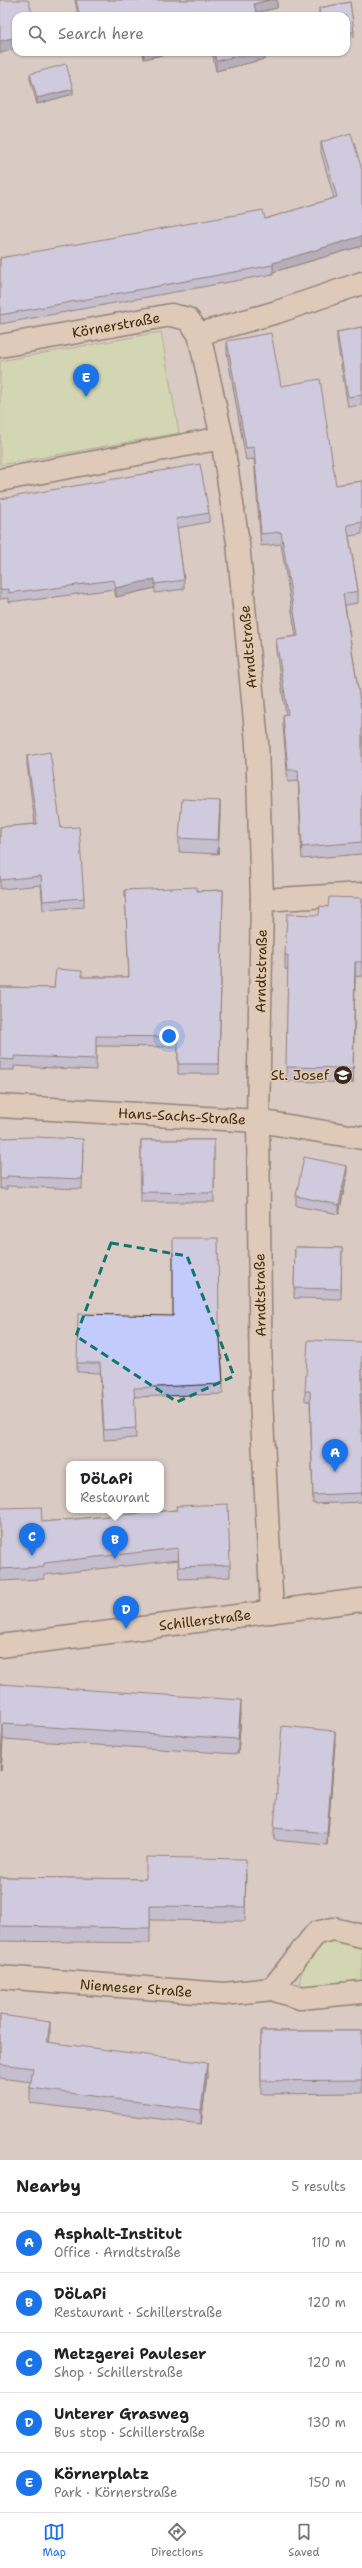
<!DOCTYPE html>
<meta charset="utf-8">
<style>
:root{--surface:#fff;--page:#f2f2f2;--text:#222;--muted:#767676;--line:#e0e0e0;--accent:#1a73e8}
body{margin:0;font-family:"Shantell Sans",sans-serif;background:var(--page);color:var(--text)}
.you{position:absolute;left:169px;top:1036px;width:14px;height:14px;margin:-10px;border:3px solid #fff;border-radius:50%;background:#1a73e8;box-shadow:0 0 0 6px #1a73e833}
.badge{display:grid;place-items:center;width:26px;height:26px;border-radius:50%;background:var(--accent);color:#fff;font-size:13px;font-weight:700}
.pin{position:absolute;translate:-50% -33px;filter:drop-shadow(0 1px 2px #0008)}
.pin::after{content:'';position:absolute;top:21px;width:14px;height:12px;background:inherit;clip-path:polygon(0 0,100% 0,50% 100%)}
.popup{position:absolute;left:66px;top:1461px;width:98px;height:52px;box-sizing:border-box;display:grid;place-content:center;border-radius:8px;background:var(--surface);filter:drop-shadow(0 1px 3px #0005);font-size:13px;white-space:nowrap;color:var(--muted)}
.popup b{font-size:15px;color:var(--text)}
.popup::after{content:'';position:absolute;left:50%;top:100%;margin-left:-8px;border:8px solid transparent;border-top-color:var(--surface)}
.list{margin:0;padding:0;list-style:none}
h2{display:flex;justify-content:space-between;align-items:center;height:52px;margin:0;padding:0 16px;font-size:17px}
h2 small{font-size:13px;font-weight:400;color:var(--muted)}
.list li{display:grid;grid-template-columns:26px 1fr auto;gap:12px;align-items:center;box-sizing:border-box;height:60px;padding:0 16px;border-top:1px solid var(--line)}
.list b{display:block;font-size:15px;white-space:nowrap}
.list p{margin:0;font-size:13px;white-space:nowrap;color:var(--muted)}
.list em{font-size:13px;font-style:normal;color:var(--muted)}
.icon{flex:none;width:22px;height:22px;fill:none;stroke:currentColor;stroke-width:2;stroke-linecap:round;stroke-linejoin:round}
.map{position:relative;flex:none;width:362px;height:2160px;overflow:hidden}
.search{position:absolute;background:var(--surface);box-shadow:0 1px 3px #0004;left:12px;right:12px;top:12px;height:44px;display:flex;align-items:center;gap:10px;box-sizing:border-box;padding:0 14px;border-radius:12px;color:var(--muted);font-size:15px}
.sheet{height:352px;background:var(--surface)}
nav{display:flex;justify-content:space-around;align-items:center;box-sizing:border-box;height:56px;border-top:1px solid var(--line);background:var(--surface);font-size:11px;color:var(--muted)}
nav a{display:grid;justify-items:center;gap:2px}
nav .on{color:var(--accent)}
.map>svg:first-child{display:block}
.green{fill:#c8e49b;stroke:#82875c}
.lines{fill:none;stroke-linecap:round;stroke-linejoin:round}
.minor-casing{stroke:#3b2a1e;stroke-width:25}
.major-casing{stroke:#3b2a1e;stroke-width:25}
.minor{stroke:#e4cbac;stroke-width:22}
.major{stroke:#e4cbac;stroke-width:22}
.wall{fill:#a8afda;stroke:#3b2a1e}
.shaded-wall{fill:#888eb1;stroke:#3b2a1e}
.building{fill:#c3cbfd;stroke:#3b2a1e}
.marked{fill:none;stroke:#0f766e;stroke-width:3;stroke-dasharray:8 5;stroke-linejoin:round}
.labels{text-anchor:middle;stroke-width:3;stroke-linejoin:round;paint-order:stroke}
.street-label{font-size:14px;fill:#3b2a1e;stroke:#e4cbac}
.poi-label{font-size:14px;fill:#3b2a1e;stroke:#e4cbac;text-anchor:end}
</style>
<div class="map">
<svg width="362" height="2160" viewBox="0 0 362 2160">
<rect width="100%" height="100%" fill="#dacbc4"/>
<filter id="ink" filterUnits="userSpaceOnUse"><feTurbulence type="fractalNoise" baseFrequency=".025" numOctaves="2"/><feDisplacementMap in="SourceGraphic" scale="8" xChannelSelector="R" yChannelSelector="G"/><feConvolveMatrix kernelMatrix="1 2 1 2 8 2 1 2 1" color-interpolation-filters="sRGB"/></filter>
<g filter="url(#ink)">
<g class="green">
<polygon points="161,332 179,433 0,465 0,361"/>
<path d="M 331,1940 L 362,1947 L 362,1983 L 305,1986 L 300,1983 C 299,1969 318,1945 331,1940 Z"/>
</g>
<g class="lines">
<defs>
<g id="minor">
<polyline points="199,334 277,312 362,283"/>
<polyline points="0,346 171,315 188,319 199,334 222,438 238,543 257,743 262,900 258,1121 261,1399 272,1612"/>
<polyline points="0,480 222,438"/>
<polyline points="262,900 362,894"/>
<polyline points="0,1106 258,1121 362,1138"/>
<polyline points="0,1977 224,1994 272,1989 300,1998 362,1992"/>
<polyline points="272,1989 316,1933 333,1929 362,1936"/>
</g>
<polyline id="major" points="0,1646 362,1600"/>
</defs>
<use href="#minor" class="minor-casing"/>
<use href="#major" class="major-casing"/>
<use href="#minor" class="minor"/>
<use href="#major" class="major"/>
</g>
<g class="wall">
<polygon points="75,0 277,0 277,8 256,13 257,16 78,16"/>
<polygon points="350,2 354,32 354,37 346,39 346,16 319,16 319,8"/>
<polygon points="143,52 176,52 144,59"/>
<polygon points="212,52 265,52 265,59 216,71"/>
<polygon points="30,74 73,94 37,104 30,79"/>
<polygon points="321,142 362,170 362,246 273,272 273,274 0,324 0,258 265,219 334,198 321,152"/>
<polygon points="362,327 362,405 348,407 337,341 337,332"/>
<polygon points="227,341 281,386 336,485 362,481 362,534 349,536 358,591 358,603 345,605 361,708 362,708 362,854 302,859 298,781 288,782 283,727 283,715 286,715 276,651 276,639 296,636 281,544 261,546 254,459 246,460 227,353"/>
<polygon points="0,499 209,513 209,522 177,528 184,580 184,589 155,593 155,588 116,597 114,589 33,600 32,599 9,602 9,598 0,599"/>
<polygon points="27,756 61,828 84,898 84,907 43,910 41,885 0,889 0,827 35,824 27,765"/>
<polygon points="220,815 218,854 179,852 179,838"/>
<polygon points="125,890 197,891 223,890 219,1074 178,1074 178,1047 96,1046 96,1070 14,1066 14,1070 0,1070 0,987 54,988 82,977 129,977"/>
<polygon points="362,898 362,977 355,976 353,1083 286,1081 288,970 285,969 285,955 319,915 328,907"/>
<polygon points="0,1138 83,1148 82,1189 7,1186 7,1189 0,1189"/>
<rect x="141" y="1140" width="73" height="62"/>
<polygon points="347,1175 339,1214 296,1206 296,1196"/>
<polygon points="295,1247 342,1248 341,1299 294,1298"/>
<polygon points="219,1324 223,1384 223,1394 134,1397 136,1438 104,1440 100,1373 77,1372 77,1363"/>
<polygon points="362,1342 362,1403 361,1403 362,1429 362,1502 313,1504 310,1401 305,1401 305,1391"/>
<polygon points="0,1508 42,1522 176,1510 230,1565 230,1577 179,1579 178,1560 44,1575 44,1579 0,1581"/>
<polygon points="0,1684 241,1714 238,1754 3,1739 1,1771 0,1771"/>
<polygon points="335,1743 327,1845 274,1840 274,1828"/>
<polygon points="246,1873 245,1921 150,1920 150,1943 0,1941 0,1877 146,1879"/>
<polygon points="0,2015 50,2036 49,2043 207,2077 201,2124 30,2103 30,2088 31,2082 0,2078"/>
<polygon points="261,2031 362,2031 362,2093 261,2094"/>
</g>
<g class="shaded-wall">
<polygon points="269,0 277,0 277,8 254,13 254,4"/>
<polygon points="16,37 16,49 0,53 0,41"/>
<polygon points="144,52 176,52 144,59"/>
<polygon points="254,52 265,52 265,59 216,71 216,61"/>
<polygon points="73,89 73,94 37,104 37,98"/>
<polygon points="362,236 362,246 273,272 273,263"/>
<polygon points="155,579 155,588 116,597 116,588"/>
<polygon points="220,801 220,815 218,854 218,840"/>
<polygon points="355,962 355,976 353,1083 353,1068"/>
<polygon points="347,1166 347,1175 339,1214 339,1205"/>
<polygon points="241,1700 241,1714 238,1754 238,1739"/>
<polygon points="3,1724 3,1739 1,1771 1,1757"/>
<polygon points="335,1731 335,1743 327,1845 327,1833"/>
<polygon points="50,2022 50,2036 47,2057 47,2042"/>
<polygon points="207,2063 207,2077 201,2124 201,2110"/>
</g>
<g class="building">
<polygon points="0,0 28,0 33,16 16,16 16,37 0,41"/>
<polygon points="76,0 269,0 254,4 257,16 80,16"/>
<polygon points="350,2 354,32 346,33 346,16 320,16 319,8"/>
<polygon points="214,52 254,52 216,61"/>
<polygon points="66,64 73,89 37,98 30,74"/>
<polygon points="351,133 362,170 362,236 273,263 273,265 0,315 0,258 263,210 265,219 337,197 321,142"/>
<polygon points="362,327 362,395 348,397 337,332"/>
<polygon points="271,333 281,386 320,379 336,485 362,481 362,522 347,525 358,591 343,594 361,708 362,708 362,842 302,847 298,770 288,770 283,715 288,714 276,639 298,636 281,532 261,534 254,447 246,448 227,341"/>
<polygon points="200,464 209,513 176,519 184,580 155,584 155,579 116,588 114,580 33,591 32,590 9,593 9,589 0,590 0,499"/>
<polygon points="50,752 61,828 79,827 84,898 43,901 41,876 0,880 0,827 37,824 27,756"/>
<polygon points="182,799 220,801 218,840 179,838"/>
<polygon points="197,887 197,891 223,890 219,1064 178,1064 178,1037 96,1036 96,1059 14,1056 14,1060 0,1059 0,987 54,988 56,969 82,971 82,977 129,977 125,890"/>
<polygon points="329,897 362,898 362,962 355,962 353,1068 286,1067 288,955 285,955 287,914 319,915 320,906 328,907"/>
<polygon points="34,1137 83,1139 82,1179 7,1176 7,1179 0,1179 0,1138"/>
<polygon points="141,1140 214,1140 214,1193 141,1192"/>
<polygon points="304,1157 347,1166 339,1205 296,1196"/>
<polygon points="173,1238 218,1238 219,1324 223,1384 134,1388 136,1428 104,1430 100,1363 77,1363 78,1314 173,1316"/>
<polygon points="295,1247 342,1248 341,1289 294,1288"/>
<polygon points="308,1340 362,1342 362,1394 360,1394 362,1429 362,1493 313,1495 310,1391 305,1391"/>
<polygon points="228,1504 230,1565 179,1567 178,1548 44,1563 44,1567 0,1569 0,1508 41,1507 42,1522 177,1510 176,1506"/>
<polygon points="0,1684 241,1700 238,1739 3,1724 1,1757 0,1757"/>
<polygon points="282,1726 335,1731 327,1833 274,1828"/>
<polygon points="146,1857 246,1859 245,1907 150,1906 150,1928 0,1926 0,1877 146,1879"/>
<polygon points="0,2015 50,2022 47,2042 207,2063 201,2110 30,2088 33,2068 0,2064"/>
<polygon points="261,2031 362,2031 362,2080 261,2081"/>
</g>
</g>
<path d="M0 0H362V2160H0ZM 111,1243 L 187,1256 L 234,1376 L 177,1402 L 76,1336 Z" fill="#dacbc4" fill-opacity=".55" fill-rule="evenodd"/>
<path class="marked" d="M 111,1243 L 187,1256 L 234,1376 L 177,1402 L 76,1336 Z"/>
<defs>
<symbol id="school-disc" viewBox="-11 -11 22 22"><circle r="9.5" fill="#3b2a1e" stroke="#e4cbac"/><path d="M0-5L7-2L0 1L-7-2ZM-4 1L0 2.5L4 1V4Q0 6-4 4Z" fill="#fff"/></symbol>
</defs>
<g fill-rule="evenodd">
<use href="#school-disc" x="332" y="1064" width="22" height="22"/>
</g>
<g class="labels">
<g class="street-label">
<text transform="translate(116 325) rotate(-10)" y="5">Körnerstraße</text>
<text transform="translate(248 647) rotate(-95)" y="5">Arndtstraße</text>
<text transform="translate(261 971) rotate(-89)" y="5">Arndtstraße</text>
<text transform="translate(182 1116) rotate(3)" y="5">Hans-Sachs-Straße</text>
<text transform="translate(260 1295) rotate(-91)" y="5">Arndtstraße</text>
<text transform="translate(205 1620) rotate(-7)" y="5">Schillerstraße</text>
<text transform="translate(136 1988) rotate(4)" y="5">Niemeser Straße</text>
</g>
<g class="poi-label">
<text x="329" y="1080">St. Josef</text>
</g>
</g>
</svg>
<div class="you"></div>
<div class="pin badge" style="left:335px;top:1472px">A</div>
<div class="pin badge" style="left:115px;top:1559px">B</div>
<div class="popup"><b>DöLaPi</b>Restaurant</div>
<div class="pin badge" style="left:32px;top:1556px">C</div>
<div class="pin badge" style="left:126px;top:1629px">D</div>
<div class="pin badge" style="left:86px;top:397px">E</div>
<div class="search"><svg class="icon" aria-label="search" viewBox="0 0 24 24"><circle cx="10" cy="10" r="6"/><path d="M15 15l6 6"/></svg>Search here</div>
</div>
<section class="sheet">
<h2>Nearby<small>5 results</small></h2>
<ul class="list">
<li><span class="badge">A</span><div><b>Asphalt-Institut</b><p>Office · Arndtstraße</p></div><em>110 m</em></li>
<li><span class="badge">B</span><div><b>DöLaPi</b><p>Restaurant · Schillerstraße</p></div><em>120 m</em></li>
<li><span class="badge">C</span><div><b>Metzgerei Pauleser</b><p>Shop · Schillerstraße</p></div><em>120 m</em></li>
<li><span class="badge">D</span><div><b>Unterer Grasweg</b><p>Bus stop · Schillerstraße</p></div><em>130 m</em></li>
<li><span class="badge">E</span><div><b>Körnerplatz</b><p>Park · Körnerstraße</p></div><em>150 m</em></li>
</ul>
</section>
<nav>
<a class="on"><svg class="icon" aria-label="map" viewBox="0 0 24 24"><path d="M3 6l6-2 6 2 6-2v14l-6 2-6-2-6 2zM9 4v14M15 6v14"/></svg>Map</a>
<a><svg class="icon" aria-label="directions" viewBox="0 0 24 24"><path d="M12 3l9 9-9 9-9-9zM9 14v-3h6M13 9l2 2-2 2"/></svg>Directions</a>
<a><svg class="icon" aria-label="saved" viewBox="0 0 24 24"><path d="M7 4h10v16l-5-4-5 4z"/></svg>Saved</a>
</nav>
